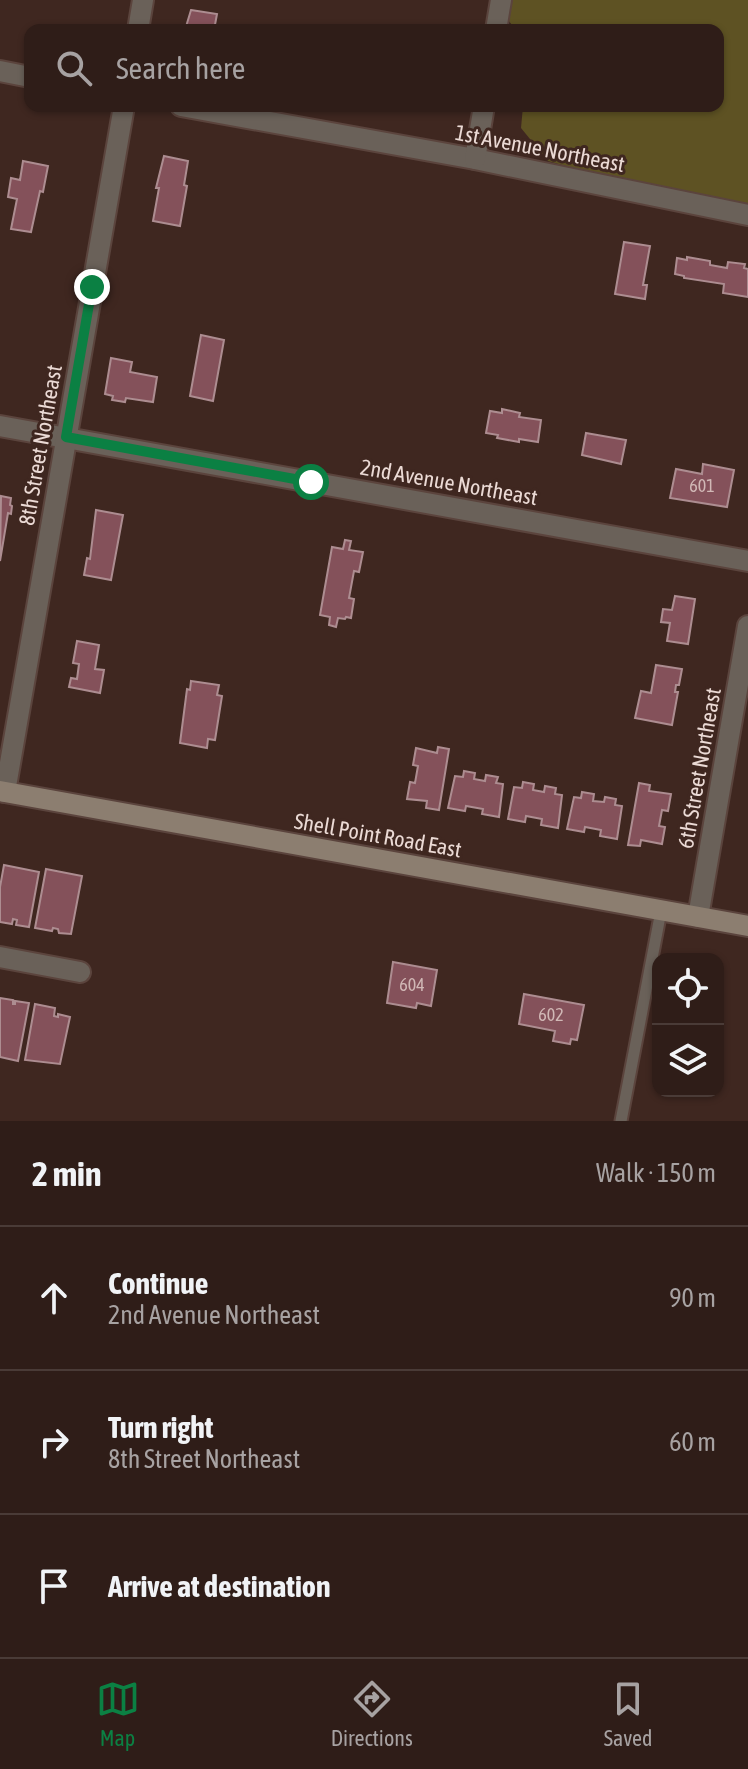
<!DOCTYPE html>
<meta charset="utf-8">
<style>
:root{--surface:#2f1d18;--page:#3b2a25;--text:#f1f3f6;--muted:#a7a2a2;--line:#4a3b37;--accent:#0b8043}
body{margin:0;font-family:"Asap Condensed",sans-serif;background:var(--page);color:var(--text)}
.controls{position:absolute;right:24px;bottom:24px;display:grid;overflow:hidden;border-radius:16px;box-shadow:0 2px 6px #0004}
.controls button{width:72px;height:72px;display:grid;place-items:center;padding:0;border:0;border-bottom:2px solid var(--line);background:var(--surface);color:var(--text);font:40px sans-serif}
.stop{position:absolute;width:24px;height:24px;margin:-18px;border:6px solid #0b8043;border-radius:50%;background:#fff}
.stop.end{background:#0b8043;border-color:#fff;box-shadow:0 2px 8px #0008}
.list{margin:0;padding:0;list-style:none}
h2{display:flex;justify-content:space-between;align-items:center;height:104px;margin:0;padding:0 32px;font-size:34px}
h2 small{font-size:26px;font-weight:400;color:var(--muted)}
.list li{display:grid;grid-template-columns:52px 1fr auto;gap:24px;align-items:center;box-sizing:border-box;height:144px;padding:0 32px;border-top:2px solid var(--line)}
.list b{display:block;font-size:30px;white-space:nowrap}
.list p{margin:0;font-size:26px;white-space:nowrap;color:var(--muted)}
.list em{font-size:26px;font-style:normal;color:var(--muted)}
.icon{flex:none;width:44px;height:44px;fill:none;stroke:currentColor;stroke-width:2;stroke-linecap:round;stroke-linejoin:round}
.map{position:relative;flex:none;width:748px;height:1121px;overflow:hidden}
.search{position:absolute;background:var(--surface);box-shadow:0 2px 6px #0004;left:24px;right:24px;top:24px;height:88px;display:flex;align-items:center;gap:20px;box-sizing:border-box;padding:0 28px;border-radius:16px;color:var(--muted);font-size:30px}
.sheet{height:536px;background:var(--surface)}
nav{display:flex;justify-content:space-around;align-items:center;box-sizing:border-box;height:112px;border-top:2px solid var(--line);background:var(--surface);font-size:22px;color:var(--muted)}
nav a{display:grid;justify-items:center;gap:4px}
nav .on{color:var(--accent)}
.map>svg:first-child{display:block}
.green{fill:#5e5223}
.building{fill:#84515a;stroke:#ad8d91;stroke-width:2}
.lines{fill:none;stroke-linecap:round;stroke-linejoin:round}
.lane-casing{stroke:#5b443d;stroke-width:15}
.street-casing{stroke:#5b443d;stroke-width:24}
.secondary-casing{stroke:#5b443d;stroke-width:24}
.lane{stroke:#6a6159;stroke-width:11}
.street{stroke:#6a6159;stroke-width:20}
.secondary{stroke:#8c7e70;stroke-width:20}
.route{stroke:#0b8043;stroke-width:10}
.labels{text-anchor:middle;stroke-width:6;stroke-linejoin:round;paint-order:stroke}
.number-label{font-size:18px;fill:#d1b8b6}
.street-label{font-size:22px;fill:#ebdad5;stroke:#3f2720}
</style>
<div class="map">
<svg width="748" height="1121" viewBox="0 0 748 1121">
<rect width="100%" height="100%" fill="#3f2720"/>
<polygon class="green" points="511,0 748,0 748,204 576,169 548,161 521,128 523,106 718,106 718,30 516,30 508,20"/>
<g class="building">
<polygon points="191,10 217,14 214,30 185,30"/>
<polygon points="164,156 188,161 184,185 187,186 180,226 153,221 159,188 156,188"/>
<polygon points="23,161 48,166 43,192 40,191 31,232 11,229 17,199 8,197 11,178 20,180"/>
<polygon points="624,242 650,246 643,285 647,285 645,299 615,294"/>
<polygon points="687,257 710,261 710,265 727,268 728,262 745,264 744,268 748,269 748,297 723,293 724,284 684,278 684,276 675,274 677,258 687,260"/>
<polygon points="201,335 224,340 213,401 190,396"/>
<polygon points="111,358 132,362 130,372 157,377 153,402 126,398 125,402 112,400 113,396 105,394"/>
<polygon points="502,409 520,413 519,417 541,420 538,442 519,439 519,442 497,438 498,435 486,433 490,411 502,413"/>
<polygon points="586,433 626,440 621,464 582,455"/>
<polygon points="703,464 734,470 727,507 670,498 676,469 702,474"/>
<polygon points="1,496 11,498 10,505 12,506 11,514 8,513 0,561"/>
<polygon points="96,510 123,515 111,580 84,575 87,558 90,559"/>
<polygon points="345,540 351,541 349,550 363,552 359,572 354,571 349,598 354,599 351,618 346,617 345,619 338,618 336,627 329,625 330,617 320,615 332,547 343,549"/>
<polygon points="675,596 695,599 688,644 667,641 670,623 661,622 663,609 672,610"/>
<polygon points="77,641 99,645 95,669 104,670 100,693 69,687 71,678 77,679 79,664 73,663"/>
<polygon points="656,665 682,669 679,685 676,685 675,692 678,692 672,725 635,718 641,691 651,693"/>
<polygon points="191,681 219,685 217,695 222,696 215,740 208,739 207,748 180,743 187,689 190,690"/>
<polygon points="438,747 449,749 439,810 426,808 427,801 407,799 410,782 415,783 418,766 413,765 416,748 437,753"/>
<polygon points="464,771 475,773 474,779 485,781 486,775 498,777 496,783 503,784 499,817 482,814 483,809 466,806 465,811 448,808 455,776 463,777"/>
<polygon points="523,782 534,784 533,790 544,792 545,786 556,788 555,794 562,795 558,828 541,825 542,819 526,816 525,822 508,819 514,787 522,788"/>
<polygon points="639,783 650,785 649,791 671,794 668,811 662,810 659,826 665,827 662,844 641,840 640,846 628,845"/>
<polygon points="582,792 594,794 593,801 604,802 605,797 616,799 615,805 622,806 617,839 600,836 601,830 585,827 584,832 567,829 574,797 581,798"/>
<polygon points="4,865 39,872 29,927 16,925 17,920 13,919 12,924 0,922 0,887"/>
<polygon points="46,869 82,876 71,934 59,933 58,929 53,928 52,931 35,928"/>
<polygon points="393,962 437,970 431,1006 417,1003 416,1008 387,1003"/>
<polygon points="524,994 584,1005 577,1040 571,1039 570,1044 553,1041 555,1031 519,1024"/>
<polygon points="0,998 13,1000 13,1004 15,1004 15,1001 29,1003 18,1061 0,1057"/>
<polygon points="35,1004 55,1008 54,1016 58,1017 58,1014 70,1017 60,1064 25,1060"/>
</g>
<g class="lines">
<defs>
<polyline id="lane" points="621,1121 661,911"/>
<g id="street">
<polyline points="138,30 143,0"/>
<polyline points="496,30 501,0"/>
<polyline points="0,71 30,77"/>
<polyline points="181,106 475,159 748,215"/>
<polyline points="475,159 484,106"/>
<polyline points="0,426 748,561"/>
<polyline points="5,792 124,106"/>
<polyline points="698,917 748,626"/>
<polyline points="0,957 80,972"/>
</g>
<polyline id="secondary" points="0,791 748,926"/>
</defs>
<use href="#lane" class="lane-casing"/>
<use href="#street" class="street-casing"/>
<use href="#secondary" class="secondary-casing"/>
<use href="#lane" class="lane"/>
<use href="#street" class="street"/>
<use href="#secondary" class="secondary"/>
</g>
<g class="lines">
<polyline class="route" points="92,287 66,437 311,482"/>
</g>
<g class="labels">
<g class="number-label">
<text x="702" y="492">601</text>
<text x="412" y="991">604</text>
<text x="551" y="1021">602</text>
</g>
<g class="street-label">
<text transform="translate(540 148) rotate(11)" y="8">1st Avenue Northeast</text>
<text transform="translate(40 445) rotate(-80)" y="8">8th Street Northeast</text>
<text transform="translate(449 482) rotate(10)" y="8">2nd Avenue Northeast</text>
<text transform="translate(699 768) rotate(-80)" y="8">6th Street Northeast</text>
<text transform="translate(378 835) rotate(10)" y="8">Shell Point Road East</text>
</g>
</g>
</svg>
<div class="controls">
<button><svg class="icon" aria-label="locate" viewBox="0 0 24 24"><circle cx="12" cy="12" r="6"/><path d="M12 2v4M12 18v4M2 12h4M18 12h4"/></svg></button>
<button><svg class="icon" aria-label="layers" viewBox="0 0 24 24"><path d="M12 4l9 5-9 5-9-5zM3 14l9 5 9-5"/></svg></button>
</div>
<div class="stop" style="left:311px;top:482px"></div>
<div class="stop end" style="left:92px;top:287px"></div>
<div class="search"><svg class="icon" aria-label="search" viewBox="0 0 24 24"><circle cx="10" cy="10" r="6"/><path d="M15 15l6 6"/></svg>Search here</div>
</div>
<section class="sheet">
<h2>2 min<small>Walk · 150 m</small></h2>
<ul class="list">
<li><svg class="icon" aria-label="ahead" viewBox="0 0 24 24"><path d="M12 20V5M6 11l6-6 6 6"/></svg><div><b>Continue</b><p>2nd Avenue Northeast</p></div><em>90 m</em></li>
<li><svg class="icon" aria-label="right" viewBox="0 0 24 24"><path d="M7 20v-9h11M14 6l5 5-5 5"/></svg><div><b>Turn right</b><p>8th Street Northeast</p></div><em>60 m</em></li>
<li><svg class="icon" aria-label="arrive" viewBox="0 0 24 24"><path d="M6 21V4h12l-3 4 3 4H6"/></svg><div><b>Arrive at destination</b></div></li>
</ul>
</section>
<nav>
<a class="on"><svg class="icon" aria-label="map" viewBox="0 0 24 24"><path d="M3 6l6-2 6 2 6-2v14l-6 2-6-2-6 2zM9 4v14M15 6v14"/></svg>Map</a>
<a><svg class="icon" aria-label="directions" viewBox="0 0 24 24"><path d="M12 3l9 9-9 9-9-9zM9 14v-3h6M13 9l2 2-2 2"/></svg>Directions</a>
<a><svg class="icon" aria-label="saved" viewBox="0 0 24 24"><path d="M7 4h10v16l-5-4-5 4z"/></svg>Saved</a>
</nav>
